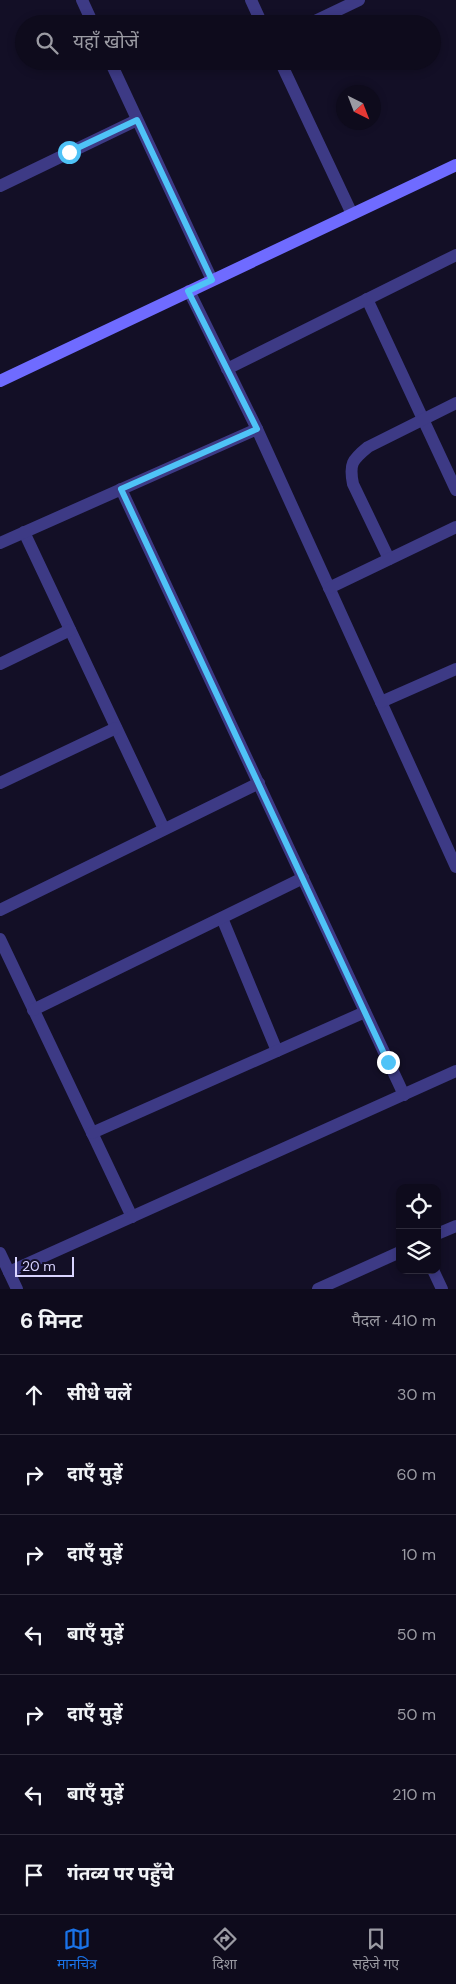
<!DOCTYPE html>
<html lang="hi">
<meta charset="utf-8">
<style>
:root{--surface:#0e0b1c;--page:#1c1929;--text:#f1f3f6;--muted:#9b9ba3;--line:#2e2b3b;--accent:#1a73e8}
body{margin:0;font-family:"DM Sans","Noto Sans Devanagari",sans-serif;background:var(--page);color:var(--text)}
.controls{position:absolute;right:15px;bottom:15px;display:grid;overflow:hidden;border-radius:10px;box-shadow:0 2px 8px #0003}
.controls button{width:45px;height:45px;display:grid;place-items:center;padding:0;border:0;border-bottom:1px solid var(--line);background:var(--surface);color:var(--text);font:25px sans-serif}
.compass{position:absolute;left:336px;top:85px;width:45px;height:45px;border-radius:50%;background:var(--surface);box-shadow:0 2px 8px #0003;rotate:138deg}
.scale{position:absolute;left:15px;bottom:12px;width:59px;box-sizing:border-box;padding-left:5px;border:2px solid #d9d4ff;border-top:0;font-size:14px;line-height:18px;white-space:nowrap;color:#d9d4ff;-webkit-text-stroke:4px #130f26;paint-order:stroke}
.stop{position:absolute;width:15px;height:15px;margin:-11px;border:4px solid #4fc3f7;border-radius:50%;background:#fff}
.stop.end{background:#4fc3f7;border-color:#fff;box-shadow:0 1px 5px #0008}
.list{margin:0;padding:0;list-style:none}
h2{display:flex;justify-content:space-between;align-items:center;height:65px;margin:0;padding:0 20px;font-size:21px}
h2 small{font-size:16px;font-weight:400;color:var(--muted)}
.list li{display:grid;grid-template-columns:32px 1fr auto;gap:15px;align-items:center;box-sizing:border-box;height:80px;padding:0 20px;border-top:1px solid var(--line)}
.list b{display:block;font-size:19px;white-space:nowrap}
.list em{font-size:16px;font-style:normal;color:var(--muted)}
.icon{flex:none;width:28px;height:28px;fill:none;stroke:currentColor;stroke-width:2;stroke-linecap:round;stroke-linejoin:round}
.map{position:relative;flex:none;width:456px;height:1289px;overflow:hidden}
.search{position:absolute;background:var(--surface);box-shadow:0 2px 8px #0003;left:15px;right:15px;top:15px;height:55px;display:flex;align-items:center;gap:12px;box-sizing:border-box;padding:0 18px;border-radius:28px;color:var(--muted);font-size:19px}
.sheet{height:625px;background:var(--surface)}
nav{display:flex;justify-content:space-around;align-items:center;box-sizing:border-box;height:70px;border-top:1px solid var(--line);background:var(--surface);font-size:14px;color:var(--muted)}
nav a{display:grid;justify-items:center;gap:2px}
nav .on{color:var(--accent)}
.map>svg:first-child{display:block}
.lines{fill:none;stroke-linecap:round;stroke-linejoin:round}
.minor{stroke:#3d3a85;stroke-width:12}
.tertiary{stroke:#3d3a85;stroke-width:12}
.secondary{stroke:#6f6bff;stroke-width:12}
.route{stroke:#4fc3f7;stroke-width:6}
</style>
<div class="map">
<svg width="456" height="1289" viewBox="0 0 456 1289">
<rect width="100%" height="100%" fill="#130f26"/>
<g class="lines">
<g class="minor">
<polyline points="82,0 93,24"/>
<polyline points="251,0 262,24"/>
<polyline points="309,24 359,0"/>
<polyline points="110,61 212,280"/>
<polyline points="280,61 352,214"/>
<polyline points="0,186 137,120"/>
<polyline points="189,291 257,429"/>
<polyline points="367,299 456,490"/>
<polyline points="227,369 456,255"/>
<polyline points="121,489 404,1095"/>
<polyline points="24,532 164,829"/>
<polyline points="0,543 257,429 456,867"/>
<path d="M 389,559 L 353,484 C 349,464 352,460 368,447 L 456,403"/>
<polyline points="329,588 456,527"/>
<polyline points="0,664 70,630"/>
<polyline points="381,702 456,669"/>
<polyline points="0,783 116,728"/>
<polyline points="0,910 259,783"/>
<polyline points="222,918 277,1051"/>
<polyline points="0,939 132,1217"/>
<polyline points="33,1010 303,878"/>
<polyline points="92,1133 365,1012"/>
<polyline points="437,1234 456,1226"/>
<polyline points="433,1270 442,1289"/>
<polyline points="9,1272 456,1071"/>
<polyline points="318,1289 400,1252"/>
</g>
<polyline class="tertiary" points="0,1253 17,1289"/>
<polyline class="secondary" points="0,381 456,165"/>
</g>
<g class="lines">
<polyline class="route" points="69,152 137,120 212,280 188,291 257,429 121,489 388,1062"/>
</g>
</svg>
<div class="controls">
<button><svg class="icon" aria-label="locate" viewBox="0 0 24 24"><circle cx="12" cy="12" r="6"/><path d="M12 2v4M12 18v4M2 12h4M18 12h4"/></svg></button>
<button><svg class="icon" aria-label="layers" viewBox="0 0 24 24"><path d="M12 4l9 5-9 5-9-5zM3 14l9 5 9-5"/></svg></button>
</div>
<svg class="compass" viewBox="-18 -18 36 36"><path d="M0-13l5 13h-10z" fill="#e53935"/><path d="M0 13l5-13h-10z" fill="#9b9ba3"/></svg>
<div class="scale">20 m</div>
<div class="stop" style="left:69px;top:152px"></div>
<div class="stop end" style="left:388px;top:1062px"></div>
<div class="search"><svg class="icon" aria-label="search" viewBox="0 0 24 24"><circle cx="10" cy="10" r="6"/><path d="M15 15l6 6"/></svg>यहाँ खोजें</div>
</div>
<section class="sheet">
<h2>6 मिनट<small>पैदल · 410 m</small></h2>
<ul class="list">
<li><svg class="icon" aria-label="ahead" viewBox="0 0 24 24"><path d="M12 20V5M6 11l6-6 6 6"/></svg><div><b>सीधे चलें</b></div><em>30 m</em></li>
<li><svg class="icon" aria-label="right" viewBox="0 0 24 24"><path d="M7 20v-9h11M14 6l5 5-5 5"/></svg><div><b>दाएँ मुड़ें</b></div><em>60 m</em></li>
<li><svg class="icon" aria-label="right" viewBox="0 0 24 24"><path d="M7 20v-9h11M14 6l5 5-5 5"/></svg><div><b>दाएँ मुड़ें</b></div><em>10 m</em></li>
<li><svg class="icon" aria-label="left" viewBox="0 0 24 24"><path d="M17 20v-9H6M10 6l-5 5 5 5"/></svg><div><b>बाएँ मुड़ें</b></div><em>50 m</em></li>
<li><svg class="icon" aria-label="right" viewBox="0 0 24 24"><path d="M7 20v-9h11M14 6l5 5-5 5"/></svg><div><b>दाएँ मुड़ें</b></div><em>50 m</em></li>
<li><svg class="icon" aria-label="left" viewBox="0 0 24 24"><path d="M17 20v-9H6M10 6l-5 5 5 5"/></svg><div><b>बाएँ मुड़ें</b></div><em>210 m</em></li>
<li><svg class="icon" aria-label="arrive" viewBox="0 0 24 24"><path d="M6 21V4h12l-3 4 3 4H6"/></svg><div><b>गंतव्य पर पहुँचे</b></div></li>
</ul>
</section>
<nav>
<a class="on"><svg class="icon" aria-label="map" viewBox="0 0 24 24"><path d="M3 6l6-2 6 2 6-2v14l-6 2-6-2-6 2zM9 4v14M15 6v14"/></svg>मानचित्र</a>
<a><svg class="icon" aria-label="directions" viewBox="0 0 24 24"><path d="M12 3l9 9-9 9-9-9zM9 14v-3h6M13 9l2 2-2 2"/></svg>दिशा</a>
<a><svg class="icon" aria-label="saved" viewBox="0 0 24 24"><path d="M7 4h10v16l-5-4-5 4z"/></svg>सहेजे गए</a>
</nav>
